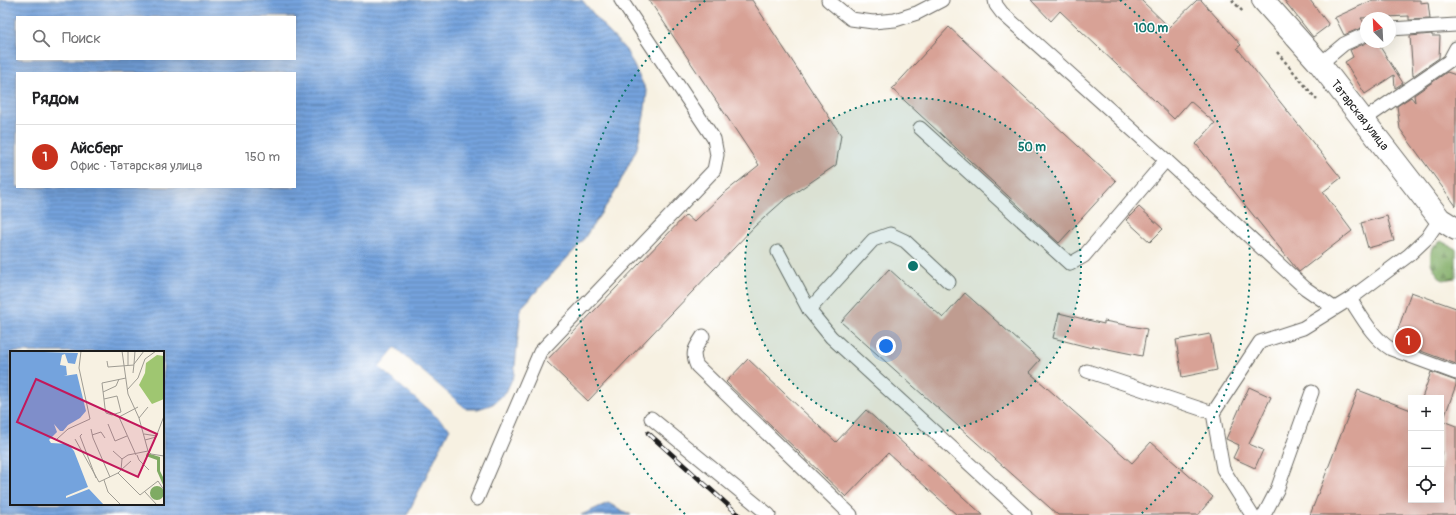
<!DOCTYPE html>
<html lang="ru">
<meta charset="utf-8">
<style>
:root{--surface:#fff;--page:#f6f6f6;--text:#202124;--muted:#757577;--line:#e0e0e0;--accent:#c8321e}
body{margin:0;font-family:Pangolin,sans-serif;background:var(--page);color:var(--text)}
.controls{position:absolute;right:12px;bottom:12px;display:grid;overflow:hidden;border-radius:0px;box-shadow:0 4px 16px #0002}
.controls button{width:36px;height:36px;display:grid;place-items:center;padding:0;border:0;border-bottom:1px solid var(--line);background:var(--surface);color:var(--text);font:20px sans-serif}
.compass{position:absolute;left:1360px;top:12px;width:36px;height:36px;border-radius:50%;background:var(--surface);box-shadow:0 4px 16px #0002;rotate:336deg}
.you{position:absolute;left:886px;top:346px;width:14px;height:14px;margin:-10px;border:3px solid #fff;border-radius:50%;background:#1a73e8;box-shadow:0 0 0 6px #1a73e833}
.badge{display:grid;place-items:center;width:26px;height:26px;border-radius:50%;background:var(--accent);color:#fff;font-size:13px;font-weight:700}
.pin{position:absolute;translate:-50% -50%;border:2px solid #fff;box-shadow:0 1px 4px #0006}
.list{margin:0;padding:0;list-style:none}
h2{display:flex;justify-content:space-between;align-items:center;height:52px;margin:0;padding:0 16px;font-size:17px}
h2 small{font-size:13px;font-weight:400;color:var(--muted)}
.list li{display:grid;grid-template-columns:26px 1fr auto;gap:12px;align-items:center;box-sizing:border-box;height:64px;padding:0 16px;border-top:1px solid var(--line)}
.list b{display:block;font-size:15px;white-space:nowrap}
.list p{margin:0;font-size:13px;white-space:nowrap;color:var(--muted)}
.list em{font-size:13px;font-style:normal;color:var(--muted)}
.icon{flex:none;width:22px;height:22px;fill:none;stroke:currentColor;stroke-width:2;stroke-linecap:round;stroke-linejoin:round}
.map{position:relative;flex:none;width:1456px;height:515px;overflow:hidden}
.search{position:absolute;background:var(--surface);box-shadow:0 4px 16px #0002;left:16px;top:16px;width:280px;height:44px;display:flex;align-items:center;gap:10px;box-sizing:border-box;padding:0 14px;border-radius:0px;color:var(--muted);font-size:15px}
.panel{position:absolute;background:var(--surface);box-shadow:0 4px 16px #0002;left:16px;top:72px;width:280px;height:116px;border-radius:0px}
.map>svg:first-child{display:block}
.forest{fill:url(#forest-firs);stroke:#4e6440}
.water{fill:url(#water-rules);stroke:#48607c;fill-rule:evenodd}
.pier{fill:#f7f1e2}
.building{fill:#d8a296}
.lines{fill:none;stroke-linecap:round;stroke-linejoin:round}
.service-casing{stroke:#696761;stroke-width:15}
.minor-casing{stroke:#696761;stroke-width:24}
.path{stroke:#696761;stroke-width:2.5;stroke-dasharray:3 3;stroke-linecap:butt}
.service{stroke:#fff;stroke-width:13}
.minor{stroke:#fff;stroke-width:22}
.rail-casing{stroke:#1c1c1c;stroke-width:4.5}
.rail{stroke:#fff;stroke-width:3;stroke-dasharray:9;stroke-linecap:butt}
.ring{fill:none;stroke:#0f766e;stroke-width:2;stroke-dasharray:2 4}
.labels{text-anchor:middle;stroke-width:3;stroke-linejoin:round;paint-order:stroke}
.street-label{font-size:12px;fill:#1c1c1c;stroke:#fff}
.inset-road{fill:none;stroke:#9f9c93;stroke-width:1}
.view{fill:#c2185b;fill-opacity:0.15;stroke:#c2185b;stroke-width:2}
.inset-edge{fill:none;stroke:#1c1c1c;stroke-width:2}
.centre{fill:#0f766e;stroke:#fff;stroke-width:2}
.ring-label{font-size:12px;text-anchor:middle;font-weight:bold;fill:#0f766e;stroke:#fff;stroke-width:3;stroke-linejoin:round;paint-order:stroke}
</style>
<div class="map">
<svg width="1456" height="515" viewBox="0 0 1456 515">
<defs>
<pattern id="forest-firs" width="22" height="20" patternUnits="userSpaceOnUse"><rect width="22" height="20" fill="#7fab63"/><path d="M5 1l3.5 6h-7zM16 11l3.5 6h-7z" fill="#678a51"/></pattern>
<pattern id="water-rules" width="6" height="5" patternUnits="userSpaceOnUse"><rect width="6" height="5" fill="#74a3dd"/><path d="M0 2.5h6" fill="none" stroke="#5e84b2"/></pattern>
</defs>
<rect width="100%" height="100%" fill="#fff"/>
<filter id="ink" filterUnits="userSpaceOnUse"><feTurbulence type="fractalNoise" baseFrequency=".025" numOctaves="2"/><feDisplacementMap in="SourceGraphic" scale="8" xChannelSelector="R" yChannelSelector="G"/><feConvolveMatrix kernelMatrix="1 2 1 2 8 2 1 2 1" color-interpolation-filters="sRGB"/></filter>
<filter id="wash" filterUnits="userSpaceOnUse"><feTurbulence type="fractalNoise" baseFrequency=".012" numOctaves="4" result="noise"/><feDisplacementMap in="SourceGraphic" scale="16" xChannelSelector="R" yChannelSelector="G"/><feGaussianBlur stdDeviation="0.9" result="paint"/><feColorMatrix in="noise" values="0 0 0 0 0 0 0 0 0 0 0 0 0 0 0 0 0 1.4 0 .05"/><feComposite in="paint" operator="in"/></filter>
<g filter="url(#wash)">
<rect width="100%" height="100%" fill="#f7f1e2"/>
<path class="forest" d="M 1441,241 L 1456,249 L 1456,278 L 1442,280 C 1432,268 1428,263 1432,247 Z"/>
<g class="water">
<path d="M 0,0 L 582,0 L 606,29 L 626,50 L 647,92 L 644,116 L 637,148 L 614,194 L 581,243 L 521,308 L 514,375 L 506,392 L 493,404 L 478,409 L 466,409 L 395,348 L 379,367 L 450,428 L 407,515 L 0,515 ZM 17,17 L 295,17 L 295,59 L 17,59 ZM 17,73 L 295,73 L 295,187 L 17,187 ZM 11,352 L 163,352 L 163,504 L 11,504 Z"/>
<polygon points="608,503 631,515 581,515"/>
</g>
<polygon class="pier" points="395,348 466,409 465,410 395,351 382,367 451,426 450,428 379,367"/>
<g id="blocks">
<g class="building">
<polygon points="649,0 752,0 841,135 836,165 783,201 755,226 588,401 546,361 686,215 694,222 723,194 759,165"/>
<polygon points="1031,0 1141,0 1169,27 1197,0 1201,0 1241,45 1237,48 1341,178 1323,192 1352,231 1299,272 1196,144 1215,123 1190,101 1174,119 1060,11 1051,21"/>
<polygon points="1284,0 1310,0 1329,25 1313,37"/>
<polygon points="1373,0 1420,0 1420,3 1428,2 1430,19 1409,20 1409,16 1361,18 1366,26 1344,35 1336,19 1334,18"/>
<polygon points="949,27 1116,181 1059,243 892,89"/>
<polygon points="1432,34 1432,36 1440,36 1439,58 1413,76 1410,36"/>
<polygon points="1368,42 1377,42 1403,83 1395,88 1394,75 1365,94 1345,62 1353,57 1350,50"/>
<polygon points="1447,72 1456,75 1456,206 1400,129 1397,106 1411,97 1415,102 1414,95"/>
<polygon points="1139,207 1163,229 1150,242 1126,220"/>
<polygon points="1387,216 1394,241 1368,248 1361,223"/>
<polygon points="889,269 943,318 965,293 1040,360 1029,372 1132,463 1151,442 1213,497 1198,515 1058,515 841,322"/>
<polygon points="1411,292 1456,308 1456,364 1394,341"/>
<polygon points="1059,313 1104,324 1104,321 1147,329 1142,356 1093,346 1092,348 1053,338"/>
<polygon points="1210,334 1217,370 1182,377 1176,340"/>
<polygon points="748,359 836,442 866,410 983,515 957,515 888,453 846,497 726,382"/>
<polygon points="1431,372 1456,381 1456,385 1443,421 1456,426 1456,515 1310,515 1358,390 1411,410 1411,500 1441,500 1441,398 1422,398"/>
<polygon points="1249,387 1271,397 1249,444 1263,450 1255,468 1233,458 1239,445 1226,439"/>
</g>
</g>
</g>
<g filter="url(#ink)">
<use href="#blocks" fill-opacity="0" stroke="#696761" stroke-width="1"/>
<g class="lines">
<defs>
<g id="service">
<polyline points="828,0 851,19 873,22 895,20 917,13 942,0"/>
<polyline points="995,0 996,5 1002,13 1166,160 1305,288 1334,308"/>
<polyline points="1390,29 1456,25"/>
<polyline points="1320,64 1344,44 1366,34"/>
<polyline points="1364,121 1368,117 1449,61 1456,48"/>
<polyline points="920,128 1070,264 1084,256 1166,160"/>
<polyline points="778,252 809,310 831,337 1025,515"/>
<path d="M 1350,299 C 1362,317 1372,337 1391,349 L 1456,373"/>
<polyline points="809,310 873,240 890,234 905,241 949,282"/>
<path d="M 703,336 C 695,348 691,353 697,366 L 851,515"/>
<polyline points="1087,371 1213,413"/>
<polyline points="651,418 769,515"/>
<polyline points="477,499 540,352 714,170 717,155 714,139 621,0"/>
<polyline points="1252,515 1223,469 1213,413 1260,342 1303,328 1350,299 1409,255 1427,238 1440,219"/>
<polyline points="1264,515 1277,490 1312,392"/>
</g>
<polyline id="minor" points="1263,0 1320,64 1440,219 1456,229"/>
</defs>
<use href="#service" class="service-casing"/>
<use href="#minor" class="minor-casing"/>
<g class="path">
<polyline points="1232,0 1244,13"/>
<polyline points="1277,52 1317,100"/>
</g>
<use href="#service" class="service"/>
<use href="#minor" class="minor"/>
<defs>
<polyline id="rail" points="648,433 739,515"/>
</defs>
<use href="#rail" class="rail-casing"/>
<use href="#rail" class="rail"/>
</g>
</g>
<circle cx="913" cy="266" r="168" fill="#0f766e" fill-opacity=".12"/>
<g class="ring">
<circle cx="913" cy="266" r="168"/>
<path d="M685 514A337 337 0 0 1 706 0M1120 0A337 337 0 0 1 1141 514"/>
</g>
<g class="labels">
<g class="street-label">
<text transform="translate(1360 115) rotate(52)" y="4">Татарская улица</text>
</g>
</g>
<g transform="translate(10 351)">
<rect width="154" height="154" fill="#f7f1e2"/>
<path d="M 147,4 L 154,5 L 154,48 L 142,53 L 129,34 L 135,22 L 136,12 Z" fill="#9fc671"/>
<path d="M 137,102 L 150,106 L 150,120 L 154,128 L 154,136 L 147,120 L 147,109 L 136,105 ZM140 142a7 7 0 1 1 14 0a7 7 0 1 1-14 0Z" fill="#7fab63"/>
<path d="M 0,0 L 68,2 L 65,13 L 58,12 L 55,3 L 52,4 L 50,14 L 56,15 L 57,24 L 54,25 L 67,23 L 76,60 L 70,67 L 58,74 L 53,80 L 50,80 L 44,73 L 47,81 L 39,89 L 41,92 L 58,93 L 64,100 L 78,136 L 56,145 L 56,147 L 79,138 L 94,154 L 0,154 Z" fill="#74a3dd"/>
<path class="inset-road" d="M 112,0 L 118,43 L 129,67 L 138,100 L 141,103 L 154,105M 118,0 L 118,14M 97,10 L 98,16 L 124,14M 124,13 L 125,0M 123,22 L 124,13 L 134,0M 117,39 L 128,27 L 135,8 L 146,0M 93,41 L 106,35 L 109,28M 94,48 L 107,45 L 111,61 L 102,64 L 96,62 L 95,57 L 92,32 L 116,27M 129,67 L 138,56M 98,73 L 105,90 L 117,85M 81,78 L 83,87 L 100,126M 72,83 L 70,85 L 86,127M 134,83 L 147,85M 82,84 L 91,81 L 95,87M 47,88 L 58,78 L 80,68 L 69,17 L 71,0M 65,88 L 89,131 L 108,122 L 111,119 L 112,108 L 118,104 L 138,100M 135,89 L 146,86 L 154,65M 103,100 L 112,108M 126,104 L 109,66 L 128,56M 127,104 L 129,109 L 139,119M 111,119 L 121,110M 108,122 L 130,144 L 148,130 L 154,139M 94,129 L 98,141 L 111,154M 135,141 L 147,154"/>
<path class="view" d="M 26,28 L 147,83 L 128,126 L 7,71 Z"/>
<rect width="154" height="154" class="inset-edge"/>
</g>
<circle cx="913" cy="266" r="6" class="centre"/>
<g class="ring-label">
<text x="1151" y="32">100 m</text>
<text x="1032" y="151">50 m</text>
</g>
</svg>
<div class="controls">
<button>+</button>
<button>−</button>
<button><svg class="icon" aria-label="locate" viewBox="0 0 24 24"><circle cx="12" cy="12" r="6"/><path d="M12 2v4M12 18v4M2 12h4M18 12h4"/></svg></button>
</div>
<svg class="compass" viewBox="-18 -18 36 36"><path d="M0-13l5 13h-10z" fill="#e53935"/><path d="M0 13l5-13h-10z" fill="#757577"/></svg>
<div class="you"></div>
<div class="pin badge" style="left:1408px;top:341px">1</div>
<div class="search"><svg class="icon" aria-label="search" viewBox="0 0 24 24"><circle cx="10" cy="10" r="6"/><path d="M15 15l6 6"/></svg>Поиск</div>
<section class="panel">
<h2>Рядом<small></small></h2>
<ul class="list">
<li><span class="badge">1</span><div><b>Айсберг</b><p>Офис · Татарская улица</p></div><em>150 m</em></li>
</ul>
</section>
</div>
